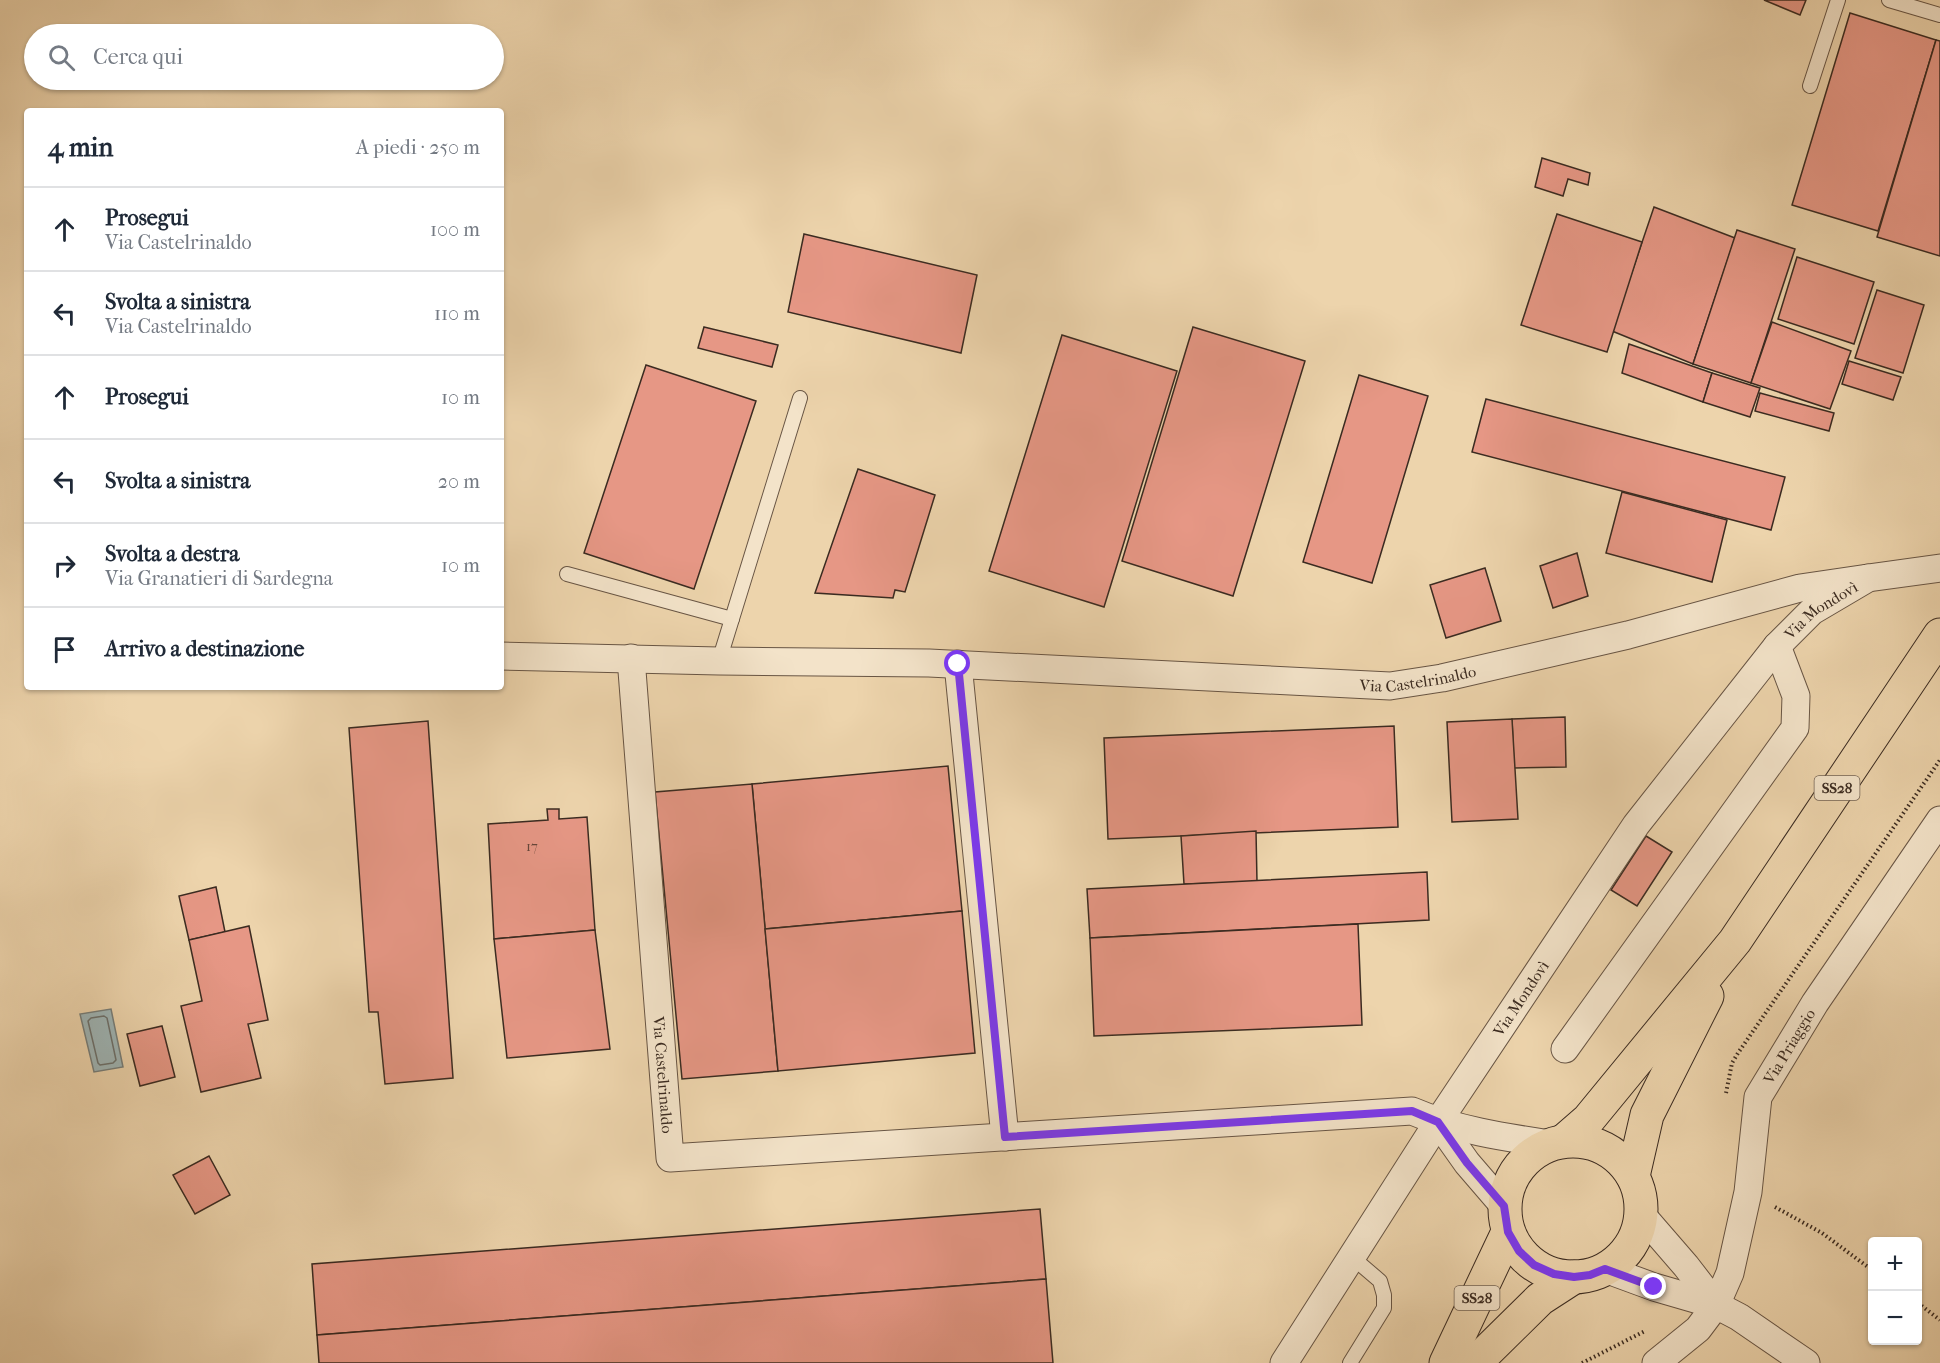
<!DOCTYPE html>
<html lang="it">
<meta charset="utf-8">
<style>
:root{--surface:#fff;--page:#f2f2f3;--text:#1f2937;--muted:#747a83;--line:#e0e1e3}
body{margin:0;font-family:"IM FELL French Canon",serif;background:var(--page);color:var(--text)}
.controls{position:absolute;right:18px;bottom:18px;display:grid;overflow:hidden;border-radius:6px;box-shadow:0 2px 4px #0004}
.controls button{width:54px;height:54px;display:grid;place-items:center;padding:0;border:0;border-bottom:2px solid var(--line);background:var(--surface);color:var(--text);font:30px sans-serif}
.stop{position:absolute;width:18px;height:18px;margin:-14px;border:4px solid #7c3aed;border-radius:50%;background:#fff}
.stop.end{background:#7c3aed;border-color:#fff;box-shadow:0 2px 6px #0008}
.list{margin:0;padding:0;list-style:none}
h2{display:flex;justify-content:space-between;align-items:center;height:78px;margin:0;padding:0 24px;font-size:26px}
h2 small{font-size:20px;font-weight:400;color:var(--muted)}
.list li{display:grid;grid-template-columns:39px 1fr auto;gap:18px;align-items:center;box-sizing:border-box;height:84px;padding:0 24px;border-top:2px solid var(--line)}
.list b{display:block;font-size:22px;white-space:nowrap}
.list p{margin:0;font-size:20px;white-space:nowrap;color:var(--muted)}
.list em{font-size:20px;font-style:normal;color:var(--muted)}
.icon{flex:none;width:33px;height:33px;fill:none;stroke:currentColor;stroke-width:2;stroke-linecap:round;stroke-linejoin:round}
.map{position:relative;flex:none;width:1940px;height:1363px;overflow:hidden}
.search{position:absolute;background:var(--surface);box-shadow:0 2px 4px #0004;left:24px;top:24px;width:480px;height:66px;display:flex;align-items:center;gap:15px;box-sizing:border-box;padding:0 21px;border-radius:33px;color:var(--muted);font-size:22px}
.panel{position:absolute;background:var(--surface);box-shadow:0 2px 4px #0004;left:24px;top:108px;width:480px;height:582px;border-radius:6px}
.map>svg:first-child{display:block}
.water{fill:#9eb5b6;stroke:#767e7a;stroke-width:1.5}
.lines{fill:none;stroke-linecap:round;stroke-linejoin:round}
.shore{stroke:#6c706c;stroke-width:1.5}
.building{fill:#e69785;stroke:#3b2b21;stroke-width:1.5}
.lane-casing{stroke:#685544;stroke-width:16}
.street-casing{stroke:#685544;stroke-width:29}
.primary-casing{stroke:#3b2b21;stroke-width:35}
.path{stroke:#3b2b21;stroke-width:4;stroke-dasharray:1.5 3;stroke-linecap:butt}
.lane{stroke:#f3e3c9;stroke-width:14}
.street{stroke:#f3e3c9;stroke-width:27}
.primary{stroke:#edd4ac;stroke-width:33}
.route{stroke:#7c3aed;stroke-width:8}
.labels{text-anchor:middle;stroke-width:4.5;stroke-linejoin:round;paint-order:stroke}
.number-label{font-size:14px;fill:#66463a}
.shield{fill:#f3e3c9;stroke:#726253;stroke-width:1.5}
.shield-label{font-size:15px;font-weight:bold;fill:#3b2b21}
.street-label{font-size:16px;fill:#3b2b21;stroke:#f3e3c9}
</style>
<div class="map">
<svg width="1940" height="1363" viewBox="0 0 1940 1363">
<rect width="100%" height="100%" fill="#edd4ac"/>
<filter id="stains"><feTurbulence type="fractalNoise" baseFrequency=".00333" numOctaves="4"/><feColorMatrix values="0 0 0 0 .2 0 0 0 0 .09 0 0 0 0 .02 0 0 0 .5 -.17"/></filter>
<radialGradient id="worn" r=".72"><stop offset=".6" stop-color="#630" stop-opacity="0"/><stop offset="1" stop-color="#630" stop-opacity=".3"/></radialGradient>
<polygon class="water" points="111,1009 123,1067 94,1072 80,1014"/>
<g class="lines">
<polygon class="shore" points="104,1016 107,1018 116,1060 113,1063 100,1065 98,1063 88,1021 91,1018"/>
</g>
<g class="building">
<polygon points="1764,0 1806,0 1800,15"/>
<polygon points="1850,13 1936,40 1878,231 1792,205"/>
<polygon points="1936,40 1940,41 1940,256 1877,237"/>
<polygon points="1542,158 1590,173 1588,185 1568,179 1563,196 1535,187"/>
<polygon points="1654,207 1735,238 1693,364 1612,331"/>
<polygon points="1557,214 1642,242 1607,352 1521,325"/>
<polygon points="1737,230 1795,249 1751,383 1693,364"/>
<polygon points="804,234 977,275 961,353 788,312"/>
<polygon points="1797,257 1874,282 1854,344 1778,319"/>
<polygon points="1877,290 1924,305 1903,373 1855,358"/>
<polygon points="1772,322 1851,351 1830,409 1751,383"/>
<polygon points="704,327 778,345 772,367 698,348"/>
<polygon points="1193,327 1305,361 1233,596 1122,561"/>
<polygon points="1062,335 1177,371 1104,607 989,571"/>
<polygon points="1629,344 1712,373 1703,402 1622,373"/>
<polygon points="1849,361 1901,377 1893,400 1842,384"/>
<polygon points="646,365 756,401 694,589 584,553"/>
<polygon points="1712,373 1760,388 1750,417 1703,402"/>
<polygon points="1359,375 1428,396 1372,583 1303,562"/>
<polygon points="1760,393 1834,413 1829,431 1755,411"/>
<polygon points="1486,399 1785,477 1771,530 1472,452"/>
<polygon points="858,469 935,495 905,592 895,590 893,598 815,593"/>
<polygon points="1622,492 1727,520 1712,582 1606,553"/>
<polygon points="1577,553 1588,596 1553,608 1540,566"/>
<polygon points="1485,568 1501,621 1446,638 1430,585"/>
<polygon points="1565,717 1566,767 1514,768 1512,719"/>
<polygon points="1512,719 1518,819 1452,822 1447,722"/>
<polygon points="428,721 453,1078 385,1084 378,1012 369,1012 349,728"/>
<polygon points="1394,726 1398,827 1108,839 1104,738"/>
<polygon points="948,766 962,911 765,929 752,784"/>
<polygon points="752,784 778,1071 682,1079 655,792"/>
<polygon points="547,809 559,809 559,819 587,817 595,930 494,939 488,824 548,820"/>
<polygon points="1256,831 1257,882 1184,884 1181,836"/>
<polygon points="1646,836 1672,852 1637,906 1611,890"/>
<polygon points="1427,872 1429,920 1090,938 1087,889"/>
<polygon points="216,887 225,932 189,940 179,896"/>
<polygon points="962,911 975,1053 778,1071 765,929"/>
<polygon points="1358,924 1362,1025 1094,1036 1090,938"/>
<polygon points="249,926 268,1020 248,1024 261,1078 201,1092 181,1006 202,1001 189,940"/>
<polygon points="595,930 610,1049 507,1058 494,939"/>
<polygon points="162,1026 175,1077 140,1086 127,1034"/>
<polygon points="209,1156 230,1195 195,1214 173,1175"/>
<polygon points="1040,1209 1046,1279 317,1335 312,1264"/>
<polygon points="1046,1279 1053,1363 319,1363 317,1335"/>
</g>
<g class="lines">
<defs>
<g id="lane">
<polyline points="1889,0 1940,15"/>
<polyline points="1810,86 1838,0"/>
<polyline points="567,574 732,619"/>
<polyline points="719,661 800,398"/>
<polyline points="1350,1363 1384,1308 1384,1295 1380,1281 1352,1257"/>
</g>
<g id="street">
<path id="s1" d="M 501,656 L 719,661 L 929,663 L 1390,686 L 1442,678 L 1628,635 L 1800,588 L 1868,578"/>
<path id="s2" d="M 631,658 L 670,1158 L 1412,1111 C 1456,1130 1503,1137 1550,1144"/>
<polyline points="958,664 1005,1137"/>
<polyline points="1565,1049 1795,728 1796,696 1777,646"/>
<polyline points="1438,1122 1467,1163 1504,1206"/>
<polyline points="1641,1214 1686,1266 1716,1305"/>
<polyline points="1605,1269 1654,1287 1716,1305 1739,1317 1806,1363"/>
<path id="s3" d="M 1284,1363 L 1438,1122 L 1636,825 L 1777,646 L 1812,611 L 1868,578 L 1940,568"/>
<path id="s4" d="M 1656,1363 L 1698,1329 L 1716,1305 L 1730,1273 L 1748,1192 L 1758,1097 L 1815,1003 L 1940,820"/>
</g>
<g id="primary">
<polyline points="1565,1140 1588,1120 1735,941 1940,635"/>
<circle cx="1573" cy="1209" r="68"/>
<polyline points="1633,1176 1647,1115 1707,996"/>
<polyline points="1446,1363 1508,1232"/>
<polyline points="1475,1363 1540,1299 1574,1277"/>
</g>
</defs>
<use href="#lane" class="lane-casing"/>
<use href="#street" class="street-casing"/>
<use href="#primary" class="primary-casing"/>
<g class="path">
<polyline points="1726,1093 1732,1063 1738,1053 1940,760"/>
<polyline points="1775,1207 1822,1233 1872,1270"/>
<polyline points="1918,1303 1940,1320"/>
<polyline points="1582,1363 1645,1331"/>
</g>
<use href="#lane" class="lane"/>
<use href="#street" class="street"/>
<use href="#primary" class="primary"/>
</g>
<g class="lines">
<polyline class="route" points="958,664 1005,1137 1412,1111 1438,1122 1467,1163 1504,1206 1508,1232 1519,1251 1534,1265 1554,1274 1574,1277 1590,1275 1605,1269 1654,1287"/>
</g>
<g class="labels">
<g class="number-label">
<text x="532" y="851">17</text>
</g>
<g class="shield">
<rect x="1814.5" y="776" width="45" height="24" rx="4.5"/>
<rect x="1454.5" y="1286" width="45" height="24" rx="4.5"/>
</g>
<g class="shield-label">
<text x="1837" y="793">SS28</text>
<text x="1477" y="1303">SS28</text>
</g>
<g class="street-label">
<text dy="6" stroke="none"><textPath href="#s3" startOffset="928">Via Mondovì</textPath></text>
<text dy="6" stroke="none"><textPath href="#s1" startOffset="918">Via Castelrinaldo</textPath></text>
<text dy="6" stroke="none"><textPath href="#s3" startOffset="435">Via Mondovì</textPath></text>
<text dy="6" stroke="none"><textPath href="#s4" startOffset="357">Via Priaggio</textPath></text>
<text dy="6" stroke="none"><textPath href="#s2" startOffset="418">Via Castelrinaldo</textPath></text>
</g>
</g>
<rect width="100%" height="100%" filter="url(#stains)"/>
<rect width="100%" height="100%" fill="url(#worn)"/>
</svg>
<div class="controls">
<button>+</button>
<button>−</button>
</div>
<div class="stop" style="left:958px;top:664px"></div>
<div class="stop end" style="left:1654px;top:1287px"></div>
<div class="search"><svg class="icon" aria-label="search" viewBox="0 0 24 24"><circle cx="10" cy="10" r="6"/><path d="M15 15l6 6"/></svg>Cerca qui</div>
<section class="panel">
<h2>4 min<small>A piedi · 250 m</small></h2>
<ul class="list">
<li><svg class="icon" aria-label="ahead" viewBox="0 0 24 24"><path d="M12 20V5M6 11l6-6 6 6"/></svg><div><b>Prosegui</b><p>Via Castelrinaldo</p></div><em>100 m</em></li>
<li><svg class="icon" aria-label="left" viewBox="0 0 24 24"><path d="M17 20v-9H6M10 6l-5 5 5 5"/></svg><div><b>Svolta a sinistra</b><p>Via Castelrinaldo</p></div><em>110 m</em></li>
<li><svg class="icon" aria-label="ahead" viewBox="0 0 24 24"><path d="M12 20V5M6 11l6-6 6 6"/></svg><div><b>Prosegui</b></div><em>10 m</em></li>
<li><svg class="icon" aria-label="left" viewBox="0 0 24 24"><path d="M17 20v-9H6M10 6l-5 5 5 5"/></svg><div><b>Svolta a sinistra</b></div><em>20 m</em></li>
<li><svg class="icon" aria-label="right" viewBox="0 0 24 24"><path d="M7 20v-9h11M14 6l5 5-5 5"/></svg><div><b>Svolta a destra</b><p>Via Granatieri di Sardegna</p></div><em>10 m</em></li>
<li><svg class="icon" aria-label="arrive" viewBox="0 0 24 24"><path d="M6 21V4h12l-3 4 3 4H6"/></svg><div><b>Arrivo a destinazione</b></div></li>
</ul>
</section>
</div>
